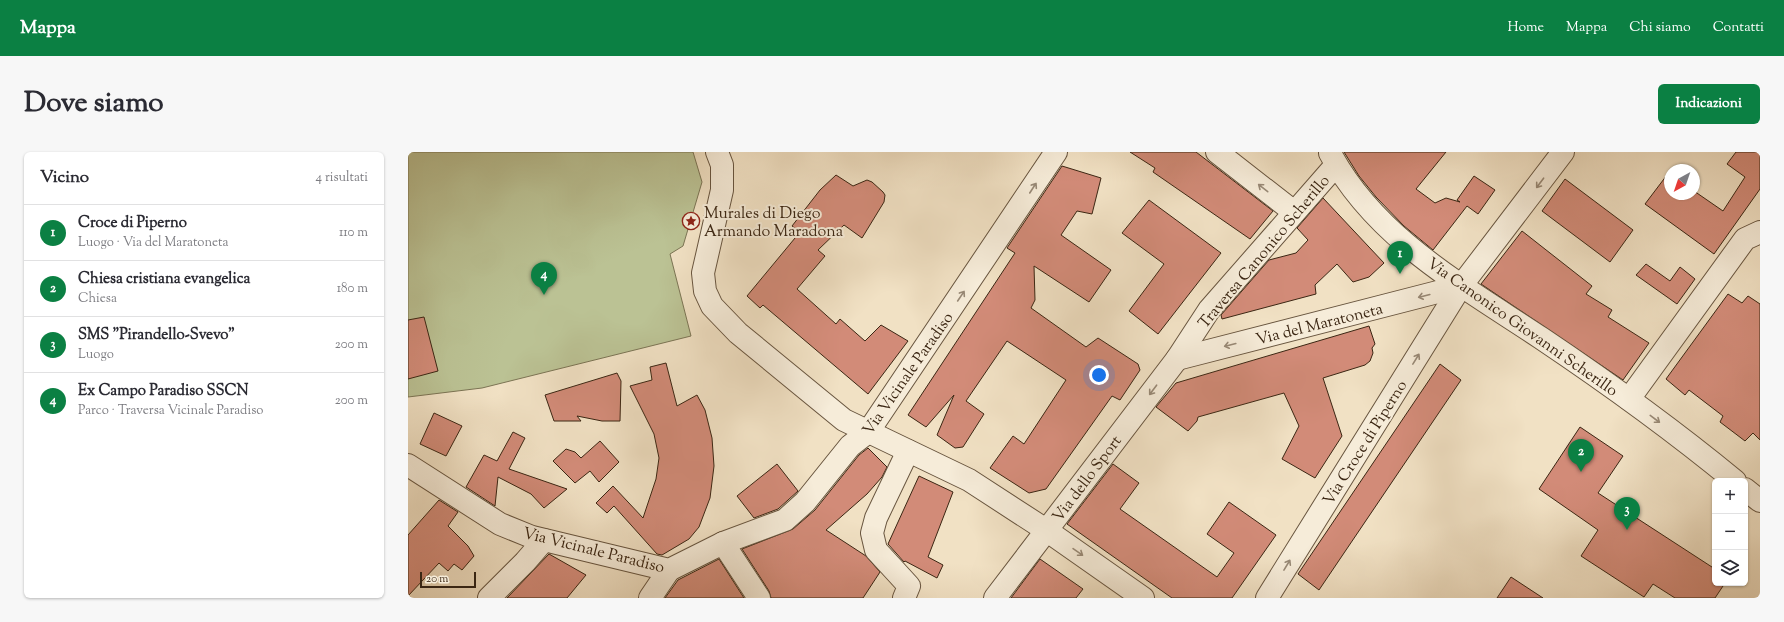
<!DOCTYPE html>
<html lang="it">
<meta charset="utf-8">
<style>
:root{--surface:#fff;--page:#f7f7f7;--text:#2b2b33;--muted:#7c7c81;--line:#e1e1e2;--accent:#0b8043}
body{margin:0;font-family:"Sorts Mill Goudy",serif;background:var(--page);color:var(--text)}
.controls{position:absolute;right:12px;bottom:12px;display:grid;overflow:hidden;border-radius:6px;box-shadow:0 1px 3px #0004}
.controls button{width:36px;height:36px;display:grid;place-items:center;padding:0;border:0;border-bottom:1px solid var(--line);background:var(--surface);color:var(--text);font:20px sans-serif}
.compass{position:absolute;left:1256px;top:12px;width:36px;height:36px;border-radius:50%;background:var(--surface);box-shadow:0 1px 3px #0004;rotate:220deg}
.scale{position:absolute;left:12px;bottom:10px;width:56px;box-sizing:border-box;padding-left:4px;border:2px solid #3b2613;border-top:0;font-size:11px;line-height:14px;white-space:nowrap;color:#3b2613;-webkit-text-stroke:3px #f6ecd9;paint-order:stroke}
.you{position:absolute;left:691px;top:223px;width:14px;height:14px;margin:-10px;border:3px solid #fff;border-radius:50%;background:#1a73e8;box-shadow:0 0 0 6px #1a73e833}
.badge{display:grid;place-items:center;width:26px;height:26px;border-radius:50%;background:var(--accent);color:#fff;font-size:13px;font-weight:700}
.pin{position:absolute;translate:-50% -33px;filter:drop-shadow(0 1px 2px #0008)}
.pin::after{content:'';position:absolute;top:21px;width:14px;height:12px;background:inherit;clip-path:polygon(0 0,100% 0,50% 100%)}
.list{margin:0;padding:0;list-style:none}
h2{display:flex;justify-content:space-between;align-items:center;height:52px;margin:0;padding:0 16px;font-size:17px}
h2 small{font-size:13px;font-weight:400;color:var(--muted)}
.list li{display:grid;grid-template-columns:26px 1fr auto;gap:12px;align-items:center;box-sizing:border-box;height:56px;padding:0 16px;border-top:1px solid var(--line)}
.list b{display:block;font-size:15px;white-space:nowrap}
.list p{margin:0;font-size:13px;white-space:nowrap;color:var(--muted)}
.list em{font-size:13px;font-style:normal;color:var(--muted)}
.icon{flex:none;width:22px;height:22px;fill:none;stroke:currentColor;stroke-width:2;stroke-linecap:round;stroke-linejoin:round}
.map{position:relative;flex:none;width:1352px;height:446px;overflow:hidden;border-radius:6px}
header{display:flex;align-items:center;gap:24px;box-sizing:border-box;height:56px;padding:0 20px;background:var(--accent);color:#fff}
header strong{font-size:19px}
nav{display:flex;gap:22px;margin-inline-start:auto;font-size:14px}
.intro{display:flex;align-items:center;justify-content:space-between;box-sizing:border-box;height:96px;padding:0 24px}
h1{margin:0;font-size:28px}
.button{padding:10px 18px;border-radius:6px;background:var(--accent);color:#fff;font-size:14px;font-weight:700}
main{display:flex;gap:24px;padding:0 24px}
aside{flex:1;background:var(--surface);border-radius:6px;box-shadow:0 1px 3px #0004}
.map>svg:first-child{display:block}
.green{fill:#bbc294;stroke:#7b7454}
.building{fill:#d28b78;stroke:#3b2613}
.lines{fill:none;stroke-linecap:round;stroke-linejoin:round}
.minor-casing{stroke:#68553f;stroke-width:24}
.minor{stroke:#f6ecd9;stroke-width:22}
.oneway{stroke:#988976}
.labels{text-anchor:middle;stroke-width:4;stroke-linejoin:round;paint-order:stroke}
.poi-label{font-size:16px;fill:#3b2613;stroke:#f6ecd9;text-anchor:start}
.street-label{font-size:16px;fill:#3b2613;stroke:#f6ecd9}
</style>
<header>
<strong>Mappa</strong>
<nav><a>Home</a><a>Mappa</a><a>Chi siamo</a><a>Contatti</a></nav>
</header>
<div class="intro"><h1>Dove siamo</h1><a class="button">Indicazioni</a></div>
<main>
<aside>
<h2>Vicino<small>4 risultati</small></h2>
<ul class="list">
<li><span class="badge">1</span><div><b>Croce di Piperno</b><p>Luogo · Via del Maratoneta</p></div><em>110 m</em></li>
<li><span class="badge">2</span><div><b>Chiesa cristiana evangelica</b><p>Chiesa</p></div><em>180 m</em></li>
<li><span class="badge">3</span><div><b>SMS &quot;Pirandello-Svevo&quot;</b><p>Luogo</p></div><em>200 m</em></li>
<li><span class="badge">4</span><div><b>Ex Campo Paradiso SSCN</b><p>Parco · Traversa Vicinale Paradiso</p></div><em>200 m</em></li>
</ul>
</aside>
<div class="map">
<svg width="1352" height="446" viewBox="0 0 1352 446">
<rect width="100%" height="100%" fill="#f1e1c4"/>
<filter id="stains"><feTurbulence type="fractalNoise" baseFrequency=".005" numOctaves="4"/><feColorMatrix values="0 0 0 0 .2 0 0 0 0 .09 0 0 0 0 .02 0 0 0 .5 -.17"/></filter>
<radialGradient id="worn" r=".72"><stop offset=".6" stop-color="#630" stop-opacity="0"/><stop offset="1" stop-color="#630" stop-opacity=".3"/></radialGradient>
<polygon class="green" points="0,0 285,0 294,30 275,94 262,102 283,184 74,236 0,245"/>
<g class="building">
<polygon points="722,0 788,0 865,59 842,87 745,20 747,16"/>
<polygon points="936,0 1038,0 1008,37 1027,51 1038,46 1052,50 1049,48 1066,24 1087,38 1070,62 1059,54 1025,98 996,74 968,45 951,24"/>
<polygon points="1328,0 1352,0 1352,37 1306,102 1237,52 1262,19 1262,42 1286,42 1286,37 1286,39 1315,59 1337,25 1319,12"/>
<polygon points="654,14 693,26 684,62 669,59 653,83 703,118 681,150 626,114 627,148 623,156 678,195 690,186 730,212 732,218 712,248 704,244 638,337 621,341 582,316 605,284 616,292 658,228 599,189 558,249 576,262 555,295 547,296 529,283 546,243 518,275 500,263 607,101 599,96"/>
<polygon points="428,23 445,34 459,28 464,30 475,40 477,43 476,50 454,86 436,73 410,98 417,104 389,137 428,172 432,167 457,189 473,173 500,189 460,242 355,153 352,156 339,144 392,80 384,74 412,38"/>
<polygon points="1157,27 1225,78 1202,110 1134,59"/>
<polygon points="915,46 976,111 961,125 945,130 929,112 907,133 908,142 814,167 813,163 861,108 888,101 900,88 889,76"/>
<polygon points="741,48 813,101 750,182 721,159 756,112 714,81"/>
<polygon points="1114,79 1184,134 1178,142 1204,158 1200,165 1241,191 1215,228 1073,132"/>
<polygon points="1238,112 1262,129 1272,115 1287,127 1269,152 1228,123"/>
<polygon points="1320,142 1334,151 1340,144 1352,152 1352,288 1345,281 1337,289 1312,270 1315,264 1281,238 1277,243 1258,227"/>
<polygon points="16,165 30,219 0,227 0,168"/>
<polygon points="961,174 967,192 964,196 965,201 962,209 957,213 915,226 934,284 907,326 874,307 891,274 876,241 790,265 789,269 780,279 748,255 768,231"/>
<polygon points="258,211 269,254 289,243 297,258 304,286 306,314 302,346 291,375 281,387 254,403 249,402 206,354 199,361 188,351 205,334 235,366 248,327 251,306 246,282 222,234 244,228 242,215"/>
<polygon points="1032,212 1053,228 911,438 890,422"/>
<polygon points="209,221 213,229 212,269 194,269 169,264 173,269 146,269 137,243"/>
<polygon points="26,261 54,274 38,304 12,292"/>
<polygon points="1172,275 1215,304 1190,341 1307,417 1307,431 1317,431 1307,446 1267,446 1245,432 1236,445 1173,404 1190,378 1131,337"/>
<polygon points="105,280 117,286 101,317 159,337 136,356 123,342 90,325 87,354 58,335 76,303 89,309"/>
<polygon points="192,289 211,310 191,330 182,319 167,331 145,309 158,297 167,300 173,306"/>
<polygon points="460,296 479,315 474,325 459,342 418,378 458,404 472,420 455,446 363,446 361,439 334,397 385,377 407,358 451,303"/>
<polygon points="369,312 390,339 370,357 346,366 329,344"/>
<polygon points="705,312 731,331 712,357 809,425 826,401 799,382 821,350 868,383 824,446 764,446 659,372"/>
<polygon points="511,324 545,340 520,405 535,413 529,426 497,409 496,410 480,392"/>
<polygon points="31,348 50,360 40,374 60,394 66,404 54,418 46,412 40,419 31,411 0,444 0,383"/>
<polygon points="141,402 178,423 159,446 99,446"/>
<polygon points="311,407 336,446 257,446 270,428"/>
<polygon points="632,407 675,437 668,446 603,446"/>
<polygon points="1103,425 1135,446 1089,446"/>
</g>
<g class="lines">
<defs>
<g id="minor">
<polyline points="309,0 314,13 314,38 295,121 297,139 304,154 330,181 436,268 561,328 638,378 735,446"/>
<polyline points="809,0 886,60"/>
<path d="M 922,1 C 967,86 1055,134 1133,186 C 1200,231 1265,278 1327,329"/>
<polyline points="769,207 1053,134"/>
<polyline points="1221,247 1337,87 1352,80"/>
<polyline points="0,313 92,372 124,385 261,418 315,391 377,368 397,350 442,294 460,280 648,0"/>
<polyline points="1337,337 1352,349"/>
<polyline points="315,391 351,446"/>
<polyline points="81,446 117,410 136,388"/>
<polyline points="242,446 261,418"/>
<polyline points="496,446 501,434 468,398 464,381 468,366 500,299"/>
<polyline points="587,446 769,207 801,158 928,13"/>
<polyline points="859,446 1053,134 1155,0"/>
</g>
</defs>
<use href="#minor" class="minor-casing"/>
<use href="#minor" class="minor"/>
</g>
<defs><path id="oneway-shaft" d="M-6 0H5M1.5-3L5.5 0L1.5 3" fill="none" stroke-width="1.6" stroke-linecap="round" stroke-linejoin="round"/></defs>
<g class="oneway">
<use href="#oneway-shaft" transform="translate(1132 31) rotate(127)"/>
<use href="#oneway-shaft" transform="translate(625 36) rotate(-57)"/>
<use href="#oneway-shaft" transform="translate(855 36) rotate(-142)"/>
<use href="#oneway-shaft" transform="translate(553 144) rotate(-56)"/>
<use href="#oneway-shaft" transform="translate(1016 144) rotate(166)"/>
<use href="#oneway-shaft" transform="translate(822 193) rotate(166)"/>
<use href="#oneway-shaft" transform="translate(1008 207) rotate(-58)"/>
<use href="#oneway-shaft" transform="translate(745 238) rotate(127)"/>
<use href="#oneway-shaft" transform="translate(1247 267) rotate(37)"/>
<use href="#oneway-shaft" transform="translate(670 400) rotate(35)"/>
<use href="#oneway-shaft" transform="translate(879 413) rotate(-59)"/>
</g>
<defs>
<symbol id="sight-ring" viewBox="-11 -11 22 22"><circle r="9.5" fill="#f6ecd9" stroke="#8f2418" stroke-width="1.5"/><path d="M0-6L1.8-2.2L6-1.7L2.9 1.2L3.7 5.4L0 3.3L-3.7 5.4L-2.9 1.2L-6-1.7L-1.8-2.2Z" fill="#8f2418"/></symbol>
</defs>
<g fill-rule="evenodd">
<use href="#sight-ring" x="273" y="59" width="20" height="20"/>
</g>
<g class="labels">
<g class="poi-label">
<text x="296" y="66">Murales di Diego<tspan x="296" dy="18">Armando Maradona</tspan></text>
</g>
<g class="street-label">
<text transform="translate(855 99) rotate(-50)" y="6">Traversa Canonico Scherillo</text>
<text transform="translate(911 171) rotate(-14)" y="6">Via del Maratoneta</text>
<text transform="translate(1115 174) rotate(35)" y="6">Via Canonico Giovanni Scherillo</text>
<text transform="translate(499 221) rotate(-55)" y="6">Via Vicinale Paradiso</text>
<text transform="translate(956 290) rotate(-58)" y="6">Via Croce di Piperno</text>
<text transform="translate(678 326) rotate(-53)" y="6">Via dello Sport</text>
<text transform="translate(186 397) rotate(14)" y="6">Via Vicinale Paradiso</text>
</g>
</g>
<rect width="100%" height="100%" filter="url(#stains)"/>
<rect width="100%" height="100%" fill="url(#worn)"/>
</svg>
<div class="controls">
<button>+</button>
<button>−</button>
<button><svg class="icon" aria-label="layers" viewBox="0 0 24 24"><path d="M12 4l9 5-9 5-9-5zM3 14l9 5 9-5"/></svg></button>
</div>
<svg class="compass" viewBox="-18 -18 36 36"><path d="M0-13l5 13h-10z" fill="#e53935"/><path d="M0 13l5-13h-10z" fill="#7c7c81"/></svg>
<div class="scale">20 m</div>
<div class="you"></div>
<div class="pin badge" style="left:992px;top:122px">1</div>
<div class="pin badge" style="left:1173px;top:320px">2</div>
<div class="pin badge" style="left:1219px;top:378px">3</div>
<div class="pin badge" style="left:136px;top:143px">4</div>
</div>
</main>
